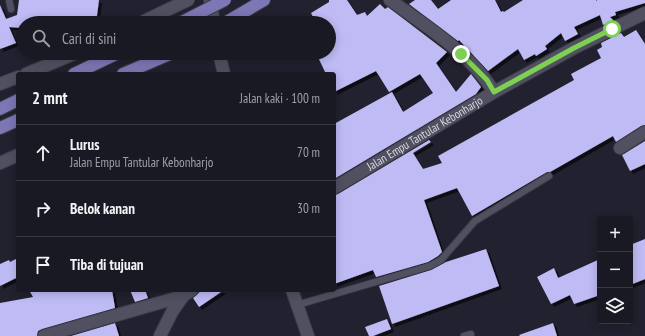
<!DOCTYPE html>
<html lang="id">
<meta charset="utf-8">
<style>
:root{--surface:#191923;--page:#22222b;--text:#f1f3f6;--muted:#9fa0a6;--line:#373841}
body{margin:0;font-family:"PT Sans Narrow",sans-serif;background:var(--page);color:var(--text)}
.controls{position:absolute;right:12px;bottom:12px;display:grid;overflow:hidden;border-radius:4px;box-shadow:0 2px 10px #0003}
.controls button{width:36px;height:36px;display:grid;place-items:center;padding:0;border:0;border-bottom:1px solid var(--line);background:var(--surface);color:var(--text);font:20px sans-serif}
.stop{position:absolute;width:12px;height:12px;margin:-9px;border:3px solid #7ed053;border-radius:50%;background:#fff}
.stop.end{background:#7ed053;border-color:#fff;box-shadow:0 1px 4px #0008}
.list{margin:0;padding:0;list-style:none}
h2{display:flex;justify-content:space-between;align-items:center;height:52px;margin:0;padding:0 16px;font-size:17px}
h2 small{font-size:13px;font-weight:400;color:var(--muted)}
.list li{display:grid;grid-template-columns:26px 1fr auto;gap:12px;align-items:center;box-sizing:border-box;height:56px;padding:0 16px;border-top:1px solid var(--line)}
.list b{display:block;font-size:15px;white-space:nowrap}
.list p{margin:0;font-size:13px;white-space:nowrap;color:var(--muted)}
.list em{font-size:13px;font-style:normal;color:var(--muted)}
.icon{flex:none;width:22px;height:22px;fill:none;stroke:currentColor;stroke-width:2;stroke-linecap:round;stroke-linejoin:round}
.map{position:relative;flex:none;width:645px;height:336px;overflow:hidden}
.search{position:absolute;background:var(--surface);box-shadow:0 2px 10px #0003;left:16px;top:16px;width:320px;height:44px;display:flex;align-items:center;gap:10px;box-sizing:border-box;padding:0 14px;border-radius:22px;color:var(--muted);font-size:15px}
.panel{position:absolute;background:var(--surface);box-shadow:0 2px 10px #0003;left:16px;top:72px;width:320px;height:220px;border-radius:4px}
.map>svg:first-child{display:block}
.building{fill:#bebbf5;filter:url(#shadow)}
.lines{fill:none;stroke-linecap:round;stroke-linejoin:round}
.service-casing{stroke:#3c3c48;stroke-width:8}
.minor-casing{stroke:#3c3c48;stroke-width:14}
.tertiary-casing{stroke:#3c3c48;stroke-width:14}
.trunk-casing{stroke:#3c3c48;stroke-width:14}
.service{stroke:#515061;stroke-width:6}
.minor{stroke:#515061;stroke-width:12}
.tertiary{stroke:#515061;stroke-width:12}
.trunk{stroke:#7c77b5;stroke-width:12}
.trunk-bridge-casing{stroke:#3c3c48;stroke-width:14;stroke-linecap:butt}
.trunk-bridge{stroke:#7c77b5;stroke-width:12}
.route{stroke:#7ed053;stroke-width:5}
.labels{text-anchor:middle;stroke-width:4;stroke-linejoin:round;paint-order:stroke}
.street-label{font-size:12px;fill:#d9d9e3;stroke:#181725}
</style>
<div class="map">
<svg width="645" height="336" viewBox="0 0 645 336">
<defs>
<filter id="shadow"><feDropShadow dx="3" dy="3" stdDeviation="0" flood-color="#0009"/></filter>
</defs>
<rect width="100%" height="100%" fill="#21212f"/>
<g class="building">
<polygon points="19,0 99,0 96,23 23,23 23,28 9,27 16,43 0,49 0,5 6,19 17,15"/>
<polygon points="329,0 347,0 357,15 365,12 367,16 380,4 385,9 388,7 447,52 436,63 456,92 471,74 481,87 476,94 334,179 334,124 392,92 403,112 433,93 420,74 389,92 376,71 334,92 334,74 326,74 316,53 329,53 329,23 316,23 311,13 329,2"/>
<polygon points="415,0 431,0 438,9 451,0 495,0 501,12 503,11 504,12 523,0 596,0 597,1 597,0 645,0 645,3 615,12 616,15 610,17 613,20 603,25 600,15 574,27 578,34 565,41 561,33 545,46 547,49 536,56 535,54 524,60 518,49 488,71 459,40 458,41 409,4"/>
<polygon points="636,30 645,44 645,125 641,126 616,142 613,136 550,172 547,172 472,216 457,188 424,200 442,252 438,256 428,262 376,277 373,270 334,284 334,195 338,194 429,140 431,142 413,153 423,169 442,163 438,156 574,80 571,74 601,58 597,50 602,47 601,43 621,33 624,37"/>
<polygon points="645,141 645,164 630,171 622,155"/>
<polygon points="645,239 645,279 630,285 630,245"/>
<polygon points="486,249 499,286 392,324 379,286 431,270 446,262"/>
<polygon points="18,258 18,277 0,286 0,264 9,260 10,262"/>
<polygon points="600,259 600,295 574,304 570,295 551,304 537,277 554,268 558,278"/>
<polygon points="29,290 112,290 115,308 42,329 38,331 37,336 0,336 0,303 33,297"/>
<polygon points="130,290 145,290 148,298 135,302"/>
<polygon points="202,290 224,290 199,307 193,298"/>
<polygon points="387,319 391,329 373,336 369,336 365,327"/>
<polygon points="115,323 119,336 71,336"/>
<polygon points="553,323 557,336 520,336 519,335"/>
</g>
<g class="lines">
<defs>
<g id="service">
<polyline points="9,0 11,9"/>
<polyline points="297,305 430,266 441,260 475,221 549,176"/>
<polyline points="464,336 471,334"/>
</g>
<g id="minor">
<path d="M 390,0 C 426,26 471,54 494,92"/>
<polyline points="620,148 645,132"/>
<polyline points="0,163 18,155"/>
<path id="s1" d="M 334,188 L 494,92 L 574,48 L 645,13"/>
<polyline points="44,336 183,296 192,290"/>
<polyline points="160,336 172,312 183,296"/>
</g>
<g id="tertiary">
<polyline points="210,0 214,23"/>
<polyline points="140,23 188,0"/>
<polyline points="219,53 224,74"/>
<polyline points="26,74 76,53"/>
<polyline points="0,84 18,77"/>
<polyline points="292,290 308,336"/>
</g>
<g id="trunk">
<polyline points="225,23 264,0"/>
<polyline points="74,74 118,53"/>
<polyline points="123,74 172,53"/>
<polyline points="0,109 18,100"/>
<polyline points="0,128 18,120"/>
</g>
</defs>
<use href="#service" class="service-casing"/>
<use href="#minor" class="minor-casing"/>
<use href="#tertiary" class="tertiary-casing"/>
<use href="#trunk" class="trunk-casing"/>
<use href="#service" class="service"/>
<use href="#minor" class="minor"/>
<use href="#tertiary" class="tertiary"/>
<use href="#trunk" class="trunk"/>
<defs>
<polyline id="trunk-bridge" points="180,23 225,0"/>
</defs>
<use href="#trunk-bridge" class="trunk-bridge-casing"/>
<use href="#trunk-bridge" class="trunk-bridge"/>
</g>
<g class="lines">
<polyline class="route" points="461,54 487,80 494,92 574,48 612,29"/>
</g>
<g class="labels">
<g class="street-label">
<text dy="4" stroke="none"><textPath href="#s1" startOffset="106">Jalan Empu Tantular Kebonharjo</textPath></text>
</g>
</g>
</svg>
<div class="controls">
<button>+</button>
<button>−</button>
<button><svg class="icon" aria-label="layers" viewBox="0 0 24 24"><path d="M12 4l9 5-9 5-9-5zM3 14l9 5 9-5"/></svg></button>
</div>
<div class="stop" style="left:612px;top:29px"></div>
<div class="stop end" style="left:461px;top:54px"></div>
<div class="search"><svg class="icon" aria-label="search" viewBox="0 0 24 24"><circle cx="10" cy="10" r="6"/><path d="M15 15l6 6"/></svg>Cari di sini</div>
<section class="panel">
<h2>2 mnt<small>Jalan kaki · 100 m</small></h2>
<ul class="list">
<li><svg class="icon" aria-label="ahead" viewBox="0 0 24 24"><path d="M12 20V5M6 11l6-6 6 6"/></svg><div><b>Lurus</b><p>Jalan Empu Tantular Kebonharjo</p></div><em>70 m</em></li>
<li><svg class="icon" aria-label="right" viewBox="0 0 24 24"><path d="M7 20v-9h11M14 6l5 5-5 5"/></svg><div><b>Belok kanan</b></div><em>30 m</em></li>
<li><svg class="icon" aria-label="arrive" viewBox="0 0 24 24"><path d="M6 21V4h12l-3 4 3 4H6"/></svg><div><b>Tiba di tujuan</b></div></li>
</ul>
</section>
</div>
